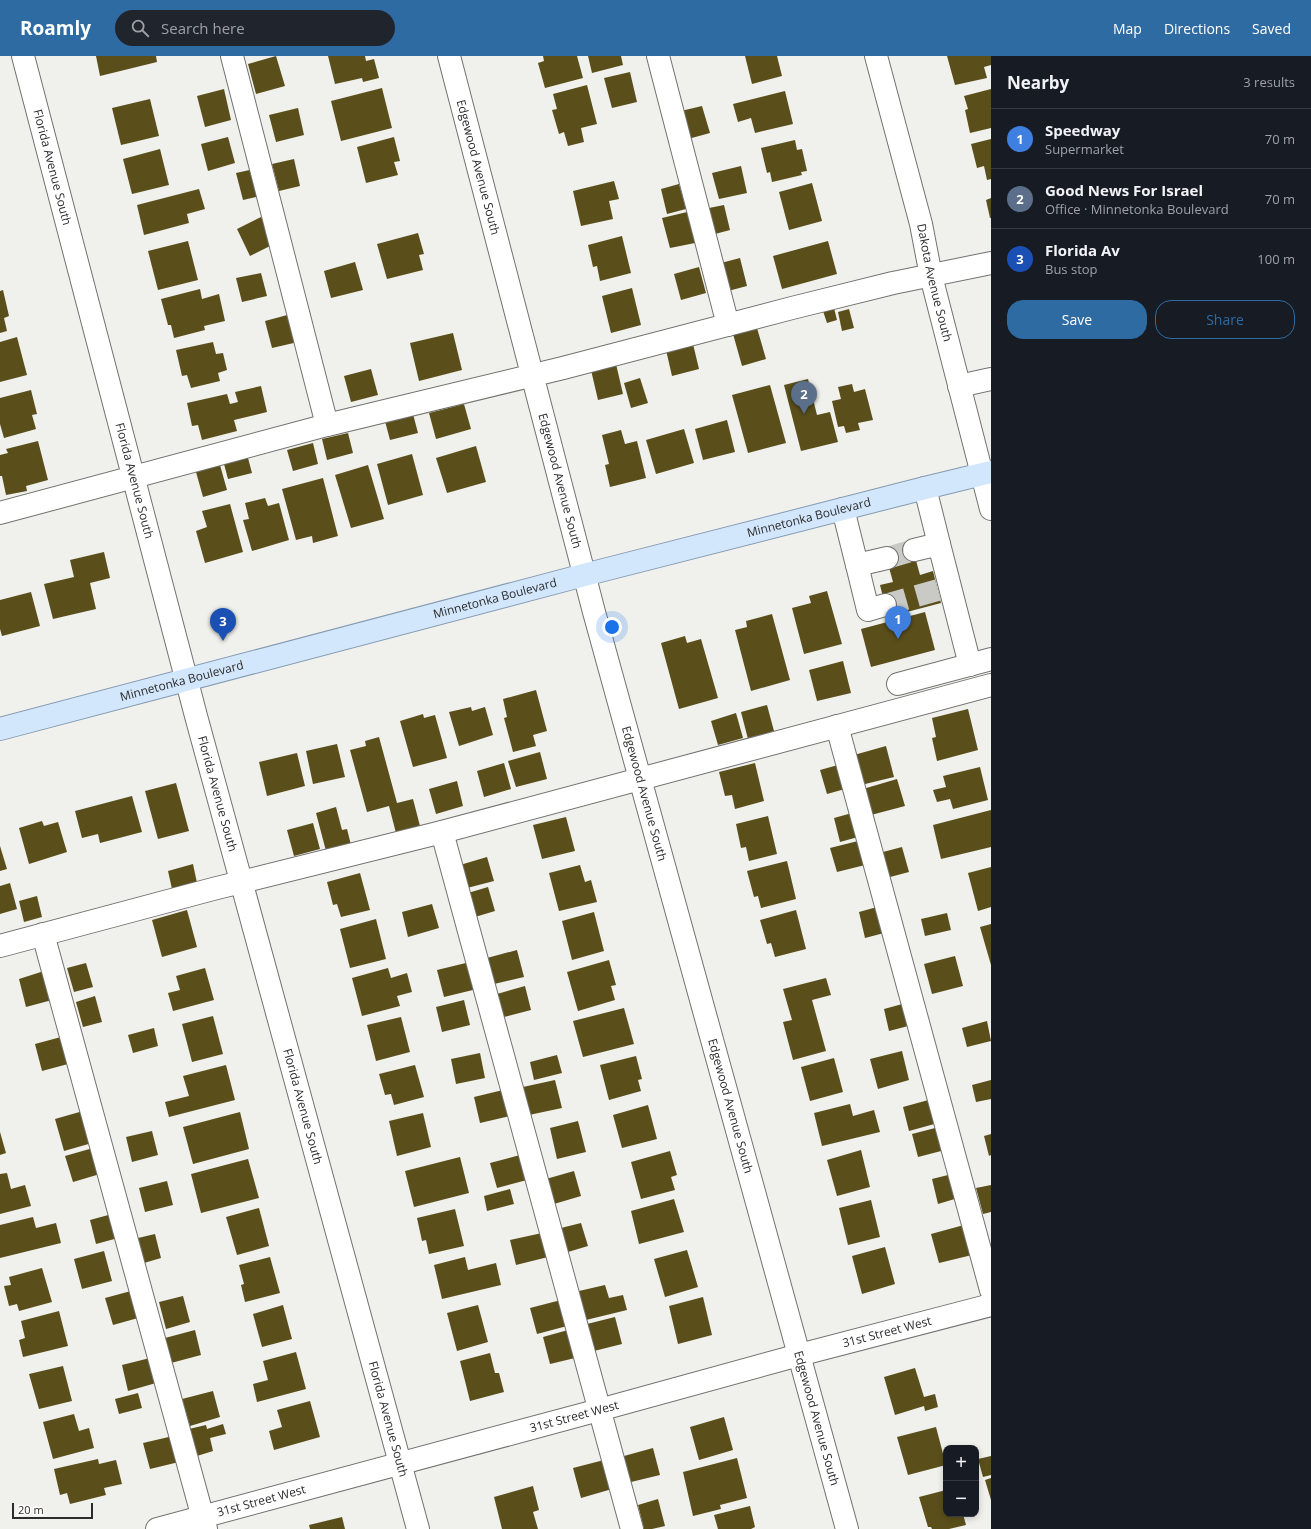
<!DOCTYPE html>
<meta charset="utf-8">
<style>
:root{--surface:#171b24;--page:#20242c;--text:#f1f3f6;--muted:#9ea1a6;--line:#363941;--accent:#2e6ba2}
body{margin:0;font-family:"Open Sans",sans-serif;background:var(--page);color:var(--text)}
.controls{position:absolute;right:12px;bottom:12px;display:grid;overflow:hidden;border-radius:8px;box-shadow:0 2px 6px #0003}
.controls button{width:36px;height:36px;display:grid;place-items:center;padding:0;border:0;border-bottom:1px solid var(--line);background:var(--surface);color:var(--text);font:20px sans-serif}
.scale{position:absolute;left:12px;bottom:10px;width:81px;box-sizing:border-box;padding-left:4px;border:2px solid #2c2c2b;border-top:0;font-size:11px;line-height:14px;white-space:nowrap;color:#2c2c2b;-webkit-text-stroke:3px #fefdfa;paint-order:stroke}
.you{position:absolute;left:612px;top:571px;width:14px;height:14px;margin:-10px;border:3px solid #fff;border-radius:50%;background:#1a73e8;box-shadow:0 0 0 6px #1a73e833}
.badge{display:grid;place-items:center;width:26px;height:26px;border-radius:50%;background:var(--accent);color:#fff;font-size:13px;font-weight:700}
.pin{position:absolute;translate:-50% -33px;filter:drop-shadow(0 1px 2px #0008)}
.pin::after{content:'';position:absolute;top:21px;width:14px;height:12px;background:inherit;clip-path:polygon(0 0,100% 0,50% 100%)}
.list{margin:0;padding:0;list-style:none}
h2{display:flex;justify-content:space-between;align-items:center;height:52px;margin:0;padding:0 16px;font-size:17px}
h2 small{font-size:13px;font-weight:400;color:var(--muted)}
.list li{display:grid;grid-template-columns:26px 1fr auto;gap:12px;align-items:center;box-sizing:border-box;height:60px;padding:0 16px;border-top:1px solid var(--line)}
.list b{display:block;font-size:15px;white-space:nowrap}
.list p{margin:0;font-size:13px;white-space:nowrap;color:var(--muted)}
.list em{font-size:13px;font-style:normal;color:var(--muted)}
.actions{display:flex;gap:8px;padding:12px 16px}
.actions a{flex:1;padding:9px 0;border:1px solid var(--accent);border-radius:16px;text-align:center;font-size:14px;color:var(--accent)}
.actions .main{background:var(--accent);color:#fff}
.icon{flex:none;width:22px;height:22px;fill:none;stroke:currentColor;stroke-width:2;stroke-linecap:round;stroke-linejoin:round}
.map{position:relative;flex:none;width:991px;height:1473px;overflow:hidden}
header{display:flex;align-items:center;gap:24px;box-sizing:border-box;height:56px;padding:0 20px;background:var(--accent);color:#fff}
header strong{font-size:19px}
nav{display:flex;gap:22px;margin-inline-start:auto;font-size:14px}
.search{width:280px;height:36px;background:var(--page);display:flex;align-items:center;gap:10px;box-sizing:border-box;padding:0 14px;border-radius:22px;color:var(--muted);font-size:15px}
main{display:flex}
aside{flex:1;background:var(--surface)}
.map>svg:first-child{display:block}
.building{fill:#5a4f1b}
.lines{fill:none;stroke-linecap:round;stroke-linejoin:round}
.minor-tunnel{stroke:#c9c9c5;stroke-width:22;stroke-dasharray:22 11;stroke-linecap:butt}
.minor-casing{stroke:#737270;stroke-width:24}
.major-casing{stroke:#859bb2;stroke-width:24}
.minor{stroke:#fff;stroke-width:22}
.major{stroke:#d3e7fc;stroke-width:22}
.labels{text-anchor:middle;stroke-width:4;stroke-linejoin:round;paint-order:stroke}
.street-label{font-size:12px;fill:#2c2c2b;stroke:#fefdfa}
</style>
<header>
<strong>Roamly</strong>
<div class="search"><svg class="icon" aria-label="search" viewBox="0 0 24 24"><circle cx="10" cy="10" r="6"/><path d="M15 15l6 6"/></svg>Search here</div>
<nav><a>Map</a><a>Directions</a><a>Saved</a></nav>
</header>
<main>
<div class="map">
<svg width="991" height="1473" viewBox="0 0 991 1473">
<rect width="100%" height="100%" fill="#f0f0ec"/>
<g class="building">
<polygon points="96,0 156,0 157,6 100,20"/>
<polygon points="276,0 285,30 256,38 248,8"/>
<polygon points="328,0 365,0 366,5 374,3 379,22 363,26 362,22 335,28"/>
<polygon points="543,0 577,0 583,22 545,32 538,7 544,5"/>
<polygon points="588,0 621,0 623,9 592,17"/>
<polygon points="745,0 777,0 782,20 752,28"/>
<polygon points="947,0 991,0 991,9 984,11 987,22 955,29"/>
<polygon points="630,16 637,46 612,52 604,22"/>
<polygon points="587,29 597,68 581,72 584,86 568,90 564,76 559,78 552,54 557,53 553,38"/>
<polygon points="382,32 392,72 341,85 331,45"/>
<polygon points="224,33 231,64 205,71 197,40"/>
<polygon points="991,33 991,72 970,77 965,54 968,53 964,40"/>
<polygon points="785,35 793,68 755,77 751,62 738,66 733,48"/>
<polygon points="150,43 159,80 121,89 112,52"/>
<polygon points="702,50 710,77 688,83 681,55"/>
<polygon points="298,52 304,79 276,86 269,59"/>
<polygon points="228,81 235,107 208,115 201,88"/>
<polygon points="394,81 400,105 394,106 398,119 366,127 357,91"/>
<polygon points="991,83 991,123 987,124 984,110 977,112 971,88"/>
<polygon points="795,84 797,94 802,93 807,115 801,116 802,119 772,126 770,116 767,117 761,92"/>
<polygon points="160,93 169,129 132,138 123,103"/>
<polygon points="294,103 300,130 279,135 272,108"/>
<polygon points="741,110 747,137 719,143 712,117"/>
<polygon points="254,113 260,140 243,144 236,117"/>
<polygon points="614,125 619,143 609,145 613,163 581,170 573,135"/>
<polygon points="812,127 822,165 789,174 779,136"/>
<polygon points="679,128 686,153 667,158 661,133"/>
<polygon points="199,133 205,153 187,158 189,167 144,179 137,149"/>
<polygon points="991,142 991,162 990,162 986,144"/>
<polygon points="724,149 730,174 715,178 709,152"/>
<polygon points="687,156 695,187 670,192 662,162"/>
<polygon points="261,161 274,188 250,200 237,173"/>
<polygon points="418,177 424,198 419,199 423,214 387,223 377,188"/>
<polygon points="622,180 631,217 600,225 597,210 593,211 588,189"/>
<polygon points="188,185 198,224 158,234 148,195"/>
<polygon points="828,185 837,218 782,233 773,200"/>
<polygon points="740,202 747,230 728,235 721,207"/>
<polygon points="355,206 363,234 331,242 324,215"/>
<polygon points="699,211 706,237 681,244 674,218"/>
<polygon points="261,217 267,240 242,246 236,222"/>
<polygon points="632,232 641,269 611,277 602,240"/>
<polygon points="200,233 202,243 219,238 225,265 204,270 205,274 174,282 171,269 168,269 161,243"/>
<polygon points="3,234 9,260 4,262 7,275 0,277 0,235"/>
<polygon points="834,252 837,264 827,267 823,255"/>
<polygon points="849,253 854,272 842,275 838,256"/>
<polygon points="291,258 298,286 272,292 265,265"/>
<polygon points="757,272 766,303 742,310 733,278"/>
<polygon points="453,277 462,314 419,325 410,287"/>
<polygon points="17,281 27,319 0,326 0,286"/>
<polygon points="213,286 216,298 223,297 227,314 218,317 220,325 191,332 187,319 182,320 176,294"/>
<polygon points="693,288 699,313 672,320 666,294"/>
<polygon points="616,308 623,338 598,344 591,314"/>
<polygon points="371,313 378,339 351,346 344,320"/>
<polygon points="640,322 648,347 631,352 624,327"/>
<polygon points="808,323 817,359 830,356 838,386 801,395 784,329"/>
<polygon points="852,328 854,336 865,333 873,364 858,367 860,374 846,377 844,370 838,371 832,345 841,343 838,331"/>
<polygon points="770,329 786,387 748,397 732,339"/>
<polygon points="261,330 267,356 234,364 237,375 202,384 198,369 192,370 187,347 227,338 230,348 238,346 235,336"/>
<polygon points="31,334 37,358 32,359 36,373 4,382 0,368 0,342"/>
<polygon points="464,348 471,373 436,383 429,357"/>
<polygon points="413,358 418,377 390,384 385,365"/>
<polygon points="727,364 735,396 703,404 695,373"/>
<polygon points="684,373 694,407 656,418 646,384"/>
<polygon points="621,374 625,388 637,385 646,422 610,431 605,409 609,408 602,379"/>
<polygon points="348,377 353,397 327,404 322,383"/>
<polygon points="38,385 48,424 26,430 27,435 6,439 2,420 0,420 0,399 8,397 6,393"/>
<polygon points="313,387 318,408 293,415 287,394"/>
<polygon points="476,390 486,426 447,437 436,402"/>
<polygon points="412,398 423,439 388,449 377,408"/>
<polygon points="248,402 252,417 228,423 224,408"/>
<polygon points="220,409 227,434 203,441 196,416"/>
<polygon points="368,409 384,463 351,472 335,419"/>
<polygon points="323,422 338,480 313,487 312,480 296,484 282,433"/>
<polygon points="265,442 268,450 279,447 289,484 252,495 243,464 249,463 245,447"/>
<polygon points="230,448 243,496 205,507 196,475 207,471 202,455"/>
<polygon points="912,490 920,519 933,515 941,547 888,561 880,529 893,526 885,497"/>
<polygon points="104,496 110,522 90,527 96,553 53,563 44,528 74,521 70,504"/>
<polygon points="827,535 842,588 804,598 792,552 811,547 809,540"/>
<polygon points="31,536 40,570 2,580 0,573 0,544"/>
<polygon points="925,556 935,594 871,611 861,573"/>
<polygon points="772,558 790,624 751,635 735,574 747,571 746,565"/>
<polygon points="685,580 687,587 701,583 718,642 679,653 661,587"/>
<polygon points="843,605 851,637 817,645 809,614"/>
<polygon points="536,634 547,675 533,679 536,690 513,696 504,662 507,661 503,643"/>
<polygon points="767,649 774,675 748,683 741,656"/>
<polygon points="471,651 472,655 485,651 493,679 459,690 449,656"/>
<polygon points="968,653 978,694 937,705 932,682 936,681 932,662"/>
<polygon points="736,657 743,682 718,689 711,665"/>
<polygon points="423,658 424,662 435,659 447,702 413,711 400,665"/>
<polygon points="379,681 397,747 413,743 420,770 396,777 389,750 367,756 350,694 366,690 365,685"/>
<polygon points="337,688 345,721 313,728 306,695"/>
<polygon points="886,690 894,721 861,729 854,699"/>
<polygon points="540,696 547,723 516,731 508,705"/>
<polygon points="297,697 305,730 267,740 259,706"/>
<polygon points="504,707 511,733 484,741 477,715"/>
<polygon points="755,707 764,745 735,753 732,739 725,740 719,716"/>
<polygon points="838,709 845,733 827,738 820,714"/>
<polygon points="980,711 988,744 953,753 950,743 937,746 933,734 946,731 943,720"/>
<polygon points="897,723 905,750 871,759 863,733"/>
<polygon points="457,725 463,750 436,758 429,733"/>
<polygon points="176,727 189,775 158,783 145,735"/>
<polygon points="132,740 142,776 100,787 98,778 82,782 75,755"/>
<polygon points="336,751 342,774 347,773 351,789 326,795 316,757"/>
<polygon points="991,754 991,791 941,803 933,769"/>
<polygon points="852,757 858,781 840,786 834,762"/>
<polygon points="768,760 777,798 749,805 746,791 741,792 736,768"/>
<polygon points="566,761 575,795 542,803 533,769"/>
<polygon points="42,765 44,770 58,766 67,796 29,808 19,772"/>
<polygon points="313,767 320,793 294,800 287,774"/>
<polygon points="858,785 865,809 837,816 830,792"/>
<polygon points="0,790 7,813 0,815"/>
<polygon points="902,791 909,816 890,821 883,796"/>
<polygon points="487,801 494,825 467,832 460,809"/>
<polygon points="787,805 796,843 761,852 758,840 754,841 747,815"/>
<polygon points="193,808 197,827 172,833 168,815"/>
<polygon points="580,809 585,826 591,824 597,846 559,855 549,817"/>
<polygon points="991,811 991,851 978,855 968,817"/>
<polygon points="360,817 370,854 341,861 337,848 333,849 327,826"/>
<polygon points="10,827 17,853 0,858 0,830"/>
<polygon points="488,831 495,855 475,861 468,837"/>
<polygon points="37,840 42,861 24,866 19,845"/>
<polygon points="432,848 439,872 408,881 402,856"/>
<polygon points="877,851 884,877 865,882 859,856"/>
<polygon points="187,854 197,891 162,901 152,864"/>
<polygon points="796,854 806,893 775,901 771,887 767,888 760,864"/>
<polygon points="594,856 604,895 572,904 562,865"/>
<polygon points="947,857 951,874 925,880 921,863"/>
<polygon points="376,863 386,903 350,912 340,873"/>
<polygon points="991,868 991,909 980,871"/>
<polygon points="517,894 524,921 494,928 487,902"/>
<polygon points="955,900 963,930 932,938 924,908"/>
<polygon points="609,904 616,929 611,930 615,944 578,955 567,916"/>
<polygon points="470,906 477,933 444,941 437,914"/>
<polygon points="86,907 93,931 74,936 67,912"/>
<polygon points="205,912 214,944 173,955 168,937 180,934 176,920"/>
<polygon points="388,912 391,922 407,917 412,936 397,940 400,950 362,960 352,922"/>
<polygon points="44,915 52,944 26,951 19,923"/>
<polygon points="826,922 831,939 812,944 826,995 793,1004 783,966 792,964 783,933"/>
<polygon points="525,930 531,954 504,961 497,938"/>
<polygon points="95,940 102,966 83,971 76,946"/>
<polygon points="464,944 470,969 442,976 436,951"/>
<polygon points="906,947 912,969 889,975 884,953"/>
<polygon points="624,952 634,988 583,1001 573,965"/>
<polygon points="213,960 223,998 192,1006 182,968"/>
<polygon points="401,961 410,996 376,1005 367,969"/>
<polygon points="987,965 991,985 967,991 962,972"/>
<polygon points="154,972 158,990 133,997 128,979"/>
<polygon points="61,981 68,1008 42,1015 35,988"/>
<polygon points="902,995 909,1024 878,1033 870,1003"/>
<polygon points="480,997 485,1022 456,1028 451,1003"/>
<polygon points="557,999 562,1017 534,1024 530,1006"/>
<polygon points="636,1000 642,1023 638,1024 641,1035 609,1044 600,1009"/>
<polygon points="834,1002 843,1036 810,1045 801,1011"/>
<polygon points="226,1009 235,1044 169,1061 165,1046 189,1040 183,1020"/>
<polygon points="415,1009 424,1041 394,1049 391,1038 385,1039 379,1018"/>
<polygon points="555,1024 562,1052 529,1059 523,1031"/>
<polygon points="991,1024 991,1043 976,1046 972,1029"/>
<polygon points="503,1034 510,1060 480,1067 474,1041"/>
<polygon points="932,1043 938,1067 909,1075 903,1051"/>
<polygon points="850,1048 853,1060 874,1054 880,1076 822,1090 814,1057"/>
<polygon points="648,1049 657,1083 622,1092 613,1059"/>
<polygon points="83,1055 92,1087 64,1095 55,1063"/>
<polygon points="240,1056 249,1093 193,1108 183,1071"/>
<polygon points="423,1057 431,1091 397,1100 389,1065"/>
<polygon points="578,1065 586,1096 557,1103 550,1072"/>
<polygon points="939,1071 945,1094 918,1101 912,1078"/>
<polygon points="152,1075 158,1099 132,1106 126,1081"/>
<polygon points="0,1076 6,1097 0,1099"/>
<polygon points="991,1078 991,1099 989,1100 984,1080"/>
<polygon points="93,1092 100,1118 73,1126 65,1100"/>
<polygon points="861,1094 870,1131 837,1140 827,1104"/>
<polygon points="670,1095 677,1119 671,1121 675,1134 641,1143 631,1106"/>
<polygon points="520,1099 527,1124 497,1132 490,1107"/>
<polygon points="460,1101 469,1137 414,1151 405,1115"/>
<polygon points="248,1103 259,1142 201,1157 191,1118"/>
<polygon points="574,1115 581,1140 554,1148 546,1123"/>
<polygon points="7,1117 11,1133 25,1129 31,1150 0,1158 0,1118"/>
<polygon points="952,1118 958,1142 938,1148 932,1123"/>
<polygon points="167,1125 173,1149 145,1156 139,1132"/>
<polygon points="991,1129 991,1156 983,1158 976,1132"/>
<polygon points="510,1133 514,1148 487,1155 484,1140"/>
<polygon points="674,1143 684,1176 639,1188 631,1155"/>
<polygon points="871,1144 880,1181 848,1189 839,1152"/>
<polygon points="259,1152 269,1190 237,1199 226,1161"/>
<polygon points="455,1153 464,1190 429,1198 426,1184 422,1185 417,1162"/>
<polygon points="112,1158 118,1182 96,1188 90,1164"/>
<polygon points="33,1161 36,1172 56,1167 61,1187 0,1202 0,1169"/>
<polygon points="581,1167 588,1190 568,1196 561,1172"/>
<polygon points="964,1169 972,1199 939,1207 931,1178"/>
<polygon points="542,1177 548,1201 516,1209 510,1184"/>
<polygon points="155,1178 161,1202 144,1207 138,1182"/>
<polygon points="885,1191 895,1228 862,1238 852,1200"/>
<polygon points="687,1194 698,1231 665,1241 654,1203"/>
<polygon points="104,1195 112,1225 82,1233 74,1203"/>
<polygon points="270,1201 280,1237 245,1246 241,1229 244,1228 239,1209"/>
<polygon points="465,1201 468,1214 496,1207 501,1229 442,1243 434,1209"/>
<polygon points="42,1212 52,1246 19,1255 17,1248 9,1250 4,1230 11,1229 9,1221"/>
<polygon points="605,1229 609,1242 623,1239 627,1254 586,1264 579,1235"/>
<polygon points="131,1235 138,1262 113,1269 105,1242"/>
<polygon points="183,1240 190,1266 166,1273 159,1246"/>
<polygon points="703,1241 712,1279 678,1288 669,1250"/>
<polygon points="561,1244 567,1270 537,1278 530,1252"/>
<polygon points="283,1249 292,1283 262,1291 253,1258"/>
<polygon points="478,1249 488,1286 457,1295 447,1257"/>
<polygon points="59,1255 68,1290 23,1301 19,1284 25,1282 21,1265"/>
<polygon points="615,1261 622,1288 594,1295 587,1268"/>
<polygon points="195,1274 201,1299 171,1307 165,1282"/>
<polygon points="568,1274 575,1302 550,1308 543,1281"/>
<polygon points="296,1296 306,1333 257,1346 253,1328 268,1324 263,1305"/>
<polygon points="490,1297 495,1317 499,1317 504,1336 470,1345 460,1305"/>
<polygon points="150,1302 156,1327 128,1335 122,1309"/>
<polygon points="63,1310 72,1345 39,1353 29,1318"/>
<polygon points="915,1312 924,1341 935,1338 938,1351 925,1355 924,1350 895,1359 884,1321"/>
<polygon points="213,1335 220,1361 190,1370 182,1343"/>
<polygon points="138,1337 142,1352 119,1358 115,1343"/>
<polygon points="310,1345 320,1381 274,1394 269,1375 282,1371 277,1354"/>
<polygon points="74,1358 79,1375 89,1372 94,1392 53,1403 43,1366"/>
<polygon points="724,1361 733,1394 699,1404 690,1371"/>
<polygon points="223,1368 226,1378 210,1382 213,1395 197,1400 189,1373 206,1369 207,1373"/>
<polygon points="936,1371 946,1409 908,1419 897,1381"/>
<polygon points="173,1380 179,1406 150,1413 143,1387"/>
<polygon points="653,1392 660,1419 631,1426 624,1400"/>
<polygon points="991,1400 991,1419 983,1421 978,1403"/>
<polygon points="737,1402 747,1442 720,1449 721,1453 693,1460 683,1416"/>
<polygon points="98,1403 99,1408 116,1404 122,1428 104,1432 106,1439 70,1448 67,1437 60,1439 54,1413"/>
<polygon points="604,1404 612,1433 581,1442 573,1412"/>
<polygon points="991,1422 991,1444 985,1424"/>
<polygon points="533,1430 539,1454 533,1456 538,1473 502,1473 494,1441"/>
<polygon points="946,1434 946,1458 963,1458 966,1469 949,1473 932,1473 931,1471 928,1471 919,1441"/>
<polygon points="658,1443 665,1470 652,1473 644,1473 638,1449"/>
<polygon points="750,1450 755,1471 751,1473 718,1473 714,1459"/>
<polygon points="342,1461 345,1473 310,1473 309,1469"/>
</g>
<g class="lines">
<g class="minor-tunnel">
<polyline points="887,502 914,494"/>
<polyline points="885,549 938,534"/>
</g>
<defs>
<g id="minor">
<path id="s1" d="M 23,0 L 196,660 L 418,1473"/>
<polyline points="232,0 327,369"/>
<path id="s2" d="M 449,0 L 594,556 L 847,1473"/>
<polyline points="658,0 728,269"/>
<path id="s3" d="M 876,0 L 921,168 L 931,220 L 991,453"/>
<polyline points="959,330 991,323"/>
<polyline points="925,432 939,488"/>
<polyline points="843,453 857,509 887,502"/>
<polyline points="0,457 327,369 563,312 792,252 893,227 991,207"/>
<polyline points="914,494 939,488 970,609"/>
<polyline points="857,509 868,554 885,549"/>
<polyline points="898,628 991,603"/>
<polyline points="837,670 991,1234"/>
<polyline points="442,776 632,1473"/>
<polyline points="43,878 206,1473"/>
<polyline points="0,890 213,833 442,776 991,629"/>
<path id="s4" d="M 157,1473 L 599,1354 L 799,1299 L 991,1249"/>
</g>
<g id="major">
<path id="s5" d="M 0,673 L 584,519 L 925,432 L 991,416"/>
</g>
</defs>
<use href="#minor" class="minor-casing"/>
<use href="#major" class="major-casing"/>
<use href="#minor" class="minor"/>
<use href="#major" class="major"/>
</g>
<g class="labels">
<g class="street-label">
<text dy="4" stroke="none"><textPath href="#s1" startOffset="115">Florida Avenue South</textPath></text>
<text dy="4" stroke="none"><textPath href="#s2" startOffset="115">Edgewood Avenue South</textPath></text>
<text dy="4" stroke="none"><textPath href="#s3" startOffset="234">Dakota Avenue South</textPath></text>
<text dy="4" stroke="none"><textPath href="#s1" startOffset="439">Florida Avenue South</textPath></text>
<text dy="4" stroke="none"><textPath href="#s2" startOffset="439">Edgewood Avenue South</textPath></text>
<text dy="4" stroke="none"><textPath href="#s5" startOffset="836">Minnetonka Boulevard</textPath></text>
<text dy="4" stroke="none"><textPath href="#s5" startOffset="512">Minnetonka Boulevard</textPath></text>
<text dy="4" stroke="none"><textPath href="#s5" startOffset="188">Minnetonka Boulevard</textPath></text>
<text dy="4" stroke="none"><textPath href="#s1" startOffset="763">Florida Avenue South</textPath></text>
<text dy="4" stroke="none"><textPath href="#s2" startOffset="763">Edgewood Avenue South</textPath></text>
<text dy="4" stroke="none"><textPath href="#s1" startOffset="1087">Florida Avenue South</textPath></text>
<text dy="4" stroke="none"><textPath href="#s2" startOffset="1087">Edgewood Avenue South</textPath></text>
<text dy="4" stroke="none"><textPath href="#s4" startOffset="756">31st Street West</textPath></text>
<text dy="4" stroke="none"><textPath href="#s4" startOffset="432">31st Street West</textPath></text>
<text dy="4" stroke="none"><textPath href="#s1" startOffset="1411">Florida Avenue South</textPath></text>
<text dy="4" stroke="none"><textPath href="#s2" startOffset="1411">Edgewood Avenue South</textPath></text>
<text dy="4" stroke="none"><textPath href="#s4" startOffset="108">31st Street West</textPath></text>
</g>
</g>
</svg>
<div class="controls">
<button>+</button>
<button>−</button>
</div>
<div class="scale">20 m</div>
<div class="you"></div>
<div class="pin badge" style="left:898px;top:583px;background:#3f7fe0">1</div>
<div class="pin badge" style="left:804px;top:358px;background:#5c6f8a">2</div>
<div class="pin badge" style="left:223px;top:585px;background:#1a4fb4">3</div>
</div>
<aside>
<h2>Nearby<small>3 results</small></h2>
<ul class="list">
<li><span class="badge" style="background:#3f7fe0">1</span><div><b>Speedway</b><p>Supermarket</p></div><em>70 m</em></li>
<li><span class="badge" style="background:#5c6f8a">2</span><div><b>Good News For Israel</b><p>Office · Minnetonka Boulevard</p></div><em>70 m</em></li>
<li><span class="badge" style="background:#1a4fb4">3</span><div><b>Florida Av</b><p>Bus stop</p></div><em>100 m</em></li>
</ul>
<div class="actions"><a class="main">Save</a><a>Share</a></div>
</aside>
</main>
